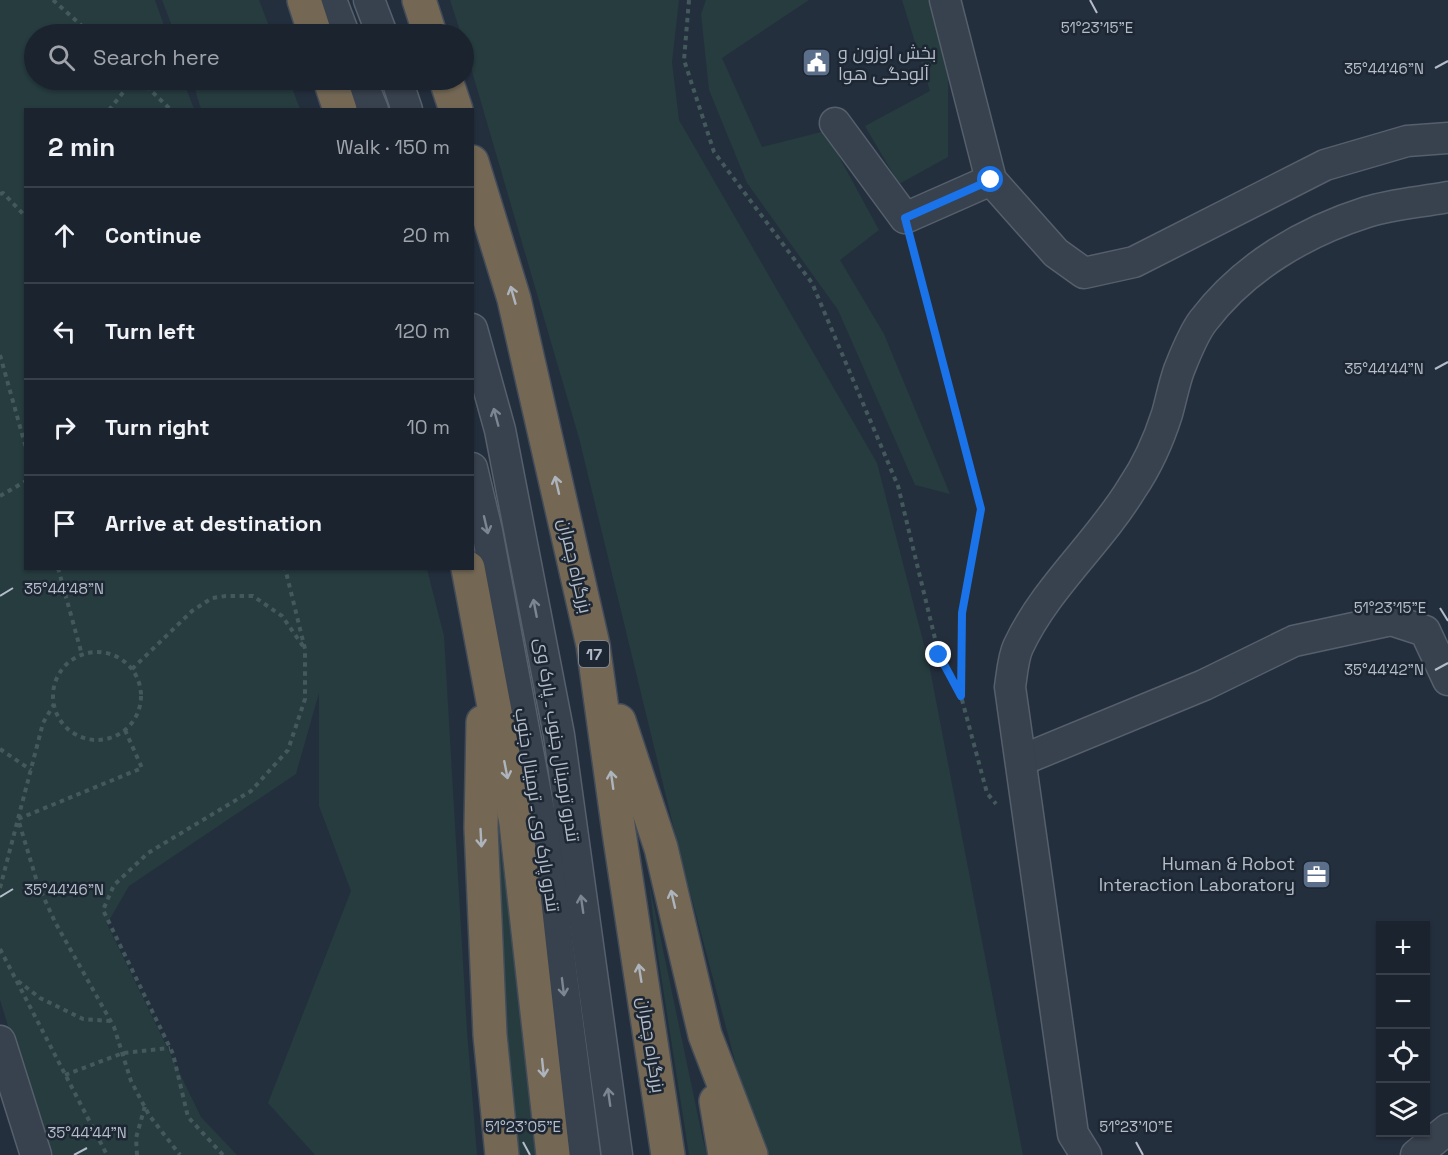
<!DOCTYPE html>
<meta charset="utf-8">
<style>
:root{--surface:#1b232e;--page:#282f3a;--text:#f1f3f6;--muted:#a0a4aa;--line:#39404a}
body{margin:0;font-family:"Space Grotesk",Cairo,sans-serif;background:var(--page);color:var(--text)}
.controls{position:absolute;right:18px;bottom:18px;display:grid;overflow:hidden;border-radius:0px;box-shadow:0 2px 4px #0004}
.controls button{width:54px;height:54px;display:grid;place-items:center;padding:0;border:0;border-bottom:2px solid var(--line);background:var(--surface);color:var(--text);font:30px sans-serif}
.stop{position:absolute;width:18px;height:18px;margin:-14px;border:4px solid #1a73e8;border-radius:50%;background:#fff}
.stop.end{background:#1a73e8;border-color:#fff;box-shadow:0 2px 6px #0008}
.list{margin:0;padding:0;list-style:none}
h2{display:flex;justify-content:space-between;align-items:center;height:78px;margin:0;padding:0 24px;font-size:26px}
h2 small{font-size:20px;font-weight:400;color:var(--muted)}
.list li{display:grid;grid-template-columns:39px 1fr auto;gap:18px;align-items:center;box-sizing:border-box;height:96px;padding:0 24px;border-top:2px solid var(--line)}
.list b{display:block;font-size:22px;white-space:nowrap}
.list em{font-size:20px;font-style:normal;color:var(--muted)}
.icon{flex:none;width:33px;height:33px;fill:none;stroke:currentColor;stroke-width:2;stroke-linecap:round;stroke-linejoin:round}
.map{position:relative;flex:none;width:1448px;height:1155px;overflow:hidden}
.search{position:absolute;background:var(--surface);box-shadow:0 2px 4px #0004;left:24px;top:24px;width:450px;height:66px;display:flex;align-items:center;gap:15px;box-sizing:border-box;padding:0 21px;border-radius:33px;color:var(--muted);font-size:22px}
.panel{position:absolute;background:var(--surface);box-shadow:0 2px 4px #0004;left:24px;top:108px;width:450px;height:462px;border-radius:0px}
.map>svg:first-child{display:block}
.green{fill:#263c3f}
.lines{fill:none;stroke-linecap:round;stroke-linejoin:round}
.minor-casing{stroke:#565f6c;stroke-width:33}
.highway-casing{stroke:#434c59;stroke-width:36}
.path{stroke:#44595c;stroke-width:4;stroke-dasharray:4.5 4.5;stroke-linecap:butt}
.minor{stroke:#38414e;stroke-width:30}
.highway{stroke:#746855;stroke-width:33}
.oneway{stroke:#aeb4bd}
.oneway2{stroke:#7c8592}
.route{stroke:#1a73e8;stroke-width:8}
.ticks{fill:none;stroke:#b4bcc9;stroke-width:2}
.labels{text-anchor:middle;stroke-width:5;stroke-linejoin:round;paint-order:stroke}
.shield{fill:#1d2633;stroke:#878f9c;stroke-width:1.5}
.shield-label{font-size:16px;font-weight:bold;fill:#b4bcc9}
.poi-label{font-size:18px;fill:#b4bcc9;stroke:#1d2633;text-anchor:start}
.street-label{font-size:18px;fill:#b4bcc9;stroke:#1d2633}
.ticks-label{font-size:15px;text-anchor:middle;fill:#b4bcc9;stroke:#1d2633;stroke-width:5;stroke-linejoin:round;paint-order:stroke}
</style>
<div class="map">
<svg width="1448" height="1155" viewBox="0 0 1448 1155">
<rect width="100%" height="100%" fill="#242f3e"/>
<g class="green">
<polygon points="0,0 155,0 167,34 34,34 34,80 183,80 194,109 26,110 26,568 427,569 444,636 467,1031 477,1155 315,1155 268,1103 351,891 319,806 319,693 296,774 129,886 107,924 201,1117 237,1155 48,1155 0,1000"/>
<polygon points="162,0 259,0 272,34 175,34"/>
<polygon points="450,0 679,0 672,62 679,120 877,463 929,664 1023,1155 760,1155 681,858 579,438 464,44 464,34 461,34"/>
<polygon points="706,0 809,0 722,58 762,147 825,131 879,230 840,260 884,334 950,494 915,485 838,310 747,183 709,90 701,14"/>
<polygon points="902,0 931,0 948,61 948,157 899,184 865,126 930,91"/>
<polygon points="192,80 289,80 300,109 201,109"/>
<polygon points="498,825 538,1155 517,1155 501,986"/>
<polygon points="649,883 703,1140 707,1155 689,1155 657,949"/>
</g>
<g class="lines">
<defs>
<g id="minor">
<polyline points="331,0 344,34"/>
<polyline points="369,0 382,34"/>
<polyline points="945,0 991,180 1056,253 1084,273 1134,262 1325,165 1407,141 1448,138"/>
<polyline points="361,80 373,110"/>
<polyline points="397,80 407,110"/>
<polyline points="835,123 905,218 991,180"/>
<polyline points="472,329 500,430 559,735 617,1155"/>
<polyline points="472,468 487,531 544,837 585,1155"/>
<polyline points="1022,760 1204,685 1294,641 1391,620 1425,631 1448,680"/>
<polyline points="0,1041 36,1155"/>
<path d="M 1086,1155 L 1073,1134 L 1010,687 C 1012,674 1013,658 1018,647 C 1046,587 1098,544 1132,488 C 1147,466 1159,439 1167,414 C 1171,400 1174,384 1179,370 C 1185,355 1193,334 1203,321 C 1244,267 1304,232 1367,212 C 1393,204 1422,202 1448,197"/>
<polyline points="1416,1155 1448,1129"/>
</g>
<g id="highway">
<polyline points="304,0 315,34"/>
<polyline points="419,0 430,34"/>
<polyline points="330,80 340,110"/>
<polyline points="446,80 456,110"/>
<polyline points="472,162 514,299 593,645 619,832 668,1155"/>
<polyline points="468,568 516,823 553,1155"/>
<polyline points="619,721 661,848 705,1035 751,1155"/>
<polyline points="483,722 481,828 490,1035 502,1155"/>
<polyline points="716,1101 725,1155"/>
</g>
</defs>
<use href="#minor" class="minor-casing"/>
<use href="#highway" class="highway-casing"/>
<g class="path">
<polyline points="53,0 91,34"/>
<polyline points="689,0 684,60 714,152 812,283 898,486 939,655 961,696 987,793 996,804"/>
<polyline points="140,80 171,110"/>
<polyline points="109,110 133,80"/>
<polyline points="0,194 3,193 26,217"/>
<polyline points="912,246 981,509 962,613 961,695"/>
<polyline points="0,355 26,448"/>
<polyline points="0,496 26,481"/>
<polyline points="58,568 82,655"/>
<circle cx="97" cy="696" r="44"/>
<polyline points="132,669 192,611 212,598 226,596 253,596 282,616 303,646"/>
<polyline points="125,730 142,768 18,819 38,885 55,922 114,1027 131,1081 149,1115 180,1155"/>
<polyline points="0,749 31,770"/>
<polyline points="0,888 43,723 54,704"/>
<polyline points="0,949 107,1155"/>
<polyline points="18,981 40,998 83,1019 110,1021"/>
<polyline points="65,1075 123,1053 170,1048"/>
<polyline points="137,1155 136,1138 145,1106"/>
<polyline points="223,1155 188,1117 173,1054 103,910 114,885 148,853 251,791 288,750 305,699 305,649 285,568"/>
</g>
<use href="#minor" class="minor"/>
<use href="#highway" class="highway"/>
</g>
<defs><path id="oneway-shaft" d="M-6 0H5M1.5-3L5.5 0L1.5 3" fill="none" stroke-width="1.6" stroke-linecap="round" stroke-linejoin="round" transform="scale(1.5)"/></defs>
<g class="oneway">
<use href="#oneway-shaft" transform="translate(513 295) rotate(-106)"/>
<use href="#oneway-shaft" transform="translate(557 485) rotate(-103)"/>
<use href="#oneway-shaft" transform="translate(506 770) rotate(79)"/>
<use href="#oneway-shaft" transform="translate(612 780) rotate(-98)"/>
<use href="#oneway-shaft" transform="translate(481 838) rotate(87)"/>
<use href="#oneway-shaft" transform="translate(673 899) rotate(-103)"/>
<use href="#oneway-shaft" transform="translate(640 973) rotate(-99)"/>
<use href="#oneway-shaft" transform="translate(543 1068) rotate(84)"/>
</g>
<g class="oneway2">
<use href="#oneway-shaft" transform="translate(496 417) rotate(-105)"/>
<use href="#oneway-shaft" transform="translate(486 525) rotate(77)"/>
<use href="#oneway-shaft" transform="translate(535 608) rotate(-101)"/>
<use href="#oneway-shaft" transform="translate(582 904) rotate(-98)"/>
<use href="#oneway-shaft" transform="translate(563 987) rotate(83)"/>
<use href="#oneway-shaft" transform="translate(609 1097) rotate(-98)"/>
</g>
<g class="lines">
<polyline class="route" points="939,655 961,696 962,613 981,509 905,218 991,180"/>
</g>
<path class="ticks" d="M 1090,0 L 1097,13M 1435,68 L 1448,61M 1435,369 L 1448,362M 0,596 L 13,588M 1440,608 L 1448,621M 1435,670 L 1448,663M 0,897 L 13,889M 523,1142 L 530,1155M 1136,1142 L 1143,1155M 74,1155 L 87,1148"/>
<defs>
<symbol id="civic-square" viewBox="-11 -11 22 22"><rect x="-9" y="-9" width="18" height="18" rx="4" fill="#5c6f8a" stroke="#1d2633"/><path d="M-.6-6.5H3V-4.5H.6V-3L4-1V1h2V6H-6V1h2V-1L-.6-3ZM-1.2 2.5V6h2.4V2.5Z" fill="#fff"/></symbol>
<symbol id="office-square" viewBox="-11 -11 22 22"><rect x="-9" y="-9" width="18" height="18" rx="4" fill="#5c6f8a" stroke="#1d2633"/><path d="M-6-3h4V-5.5h4V-3h4V5H-6ZM-1-4.5V-3h2v-1.5ZM-6 0V1H6V0Z" fill="#fff"/></symbol>
</defs>
<g fill-rule="evenodd">
<use href="#civic-square" x="800" y="46" width="33" height="33"/>
<use href="#office-square" x="1300" y="858" width="33" height="33"/>
</g>
<g class="labels">
<rect class="shield" x="579" y="641" width="30" height="26" rx="4.5"/>
<g class="shield-label">
<text x="594" y="660">17</text>
</g>
<g class="poi-label">
<text x="838" y="59">بخش اوزون و<tspan x="838" dy="21">آلودگی هوا</tspan></text>
<text x="1295" y="870" text-anchor="end">Human &amp; Robot<tspan x="1295" dy="21">Interaction Laboratory</tspan></text>
</g>
<g class="street-label">
<text transform="translate(575 566) rotate(77)" y="6">بزرگراه چمران</text>
<text transform="translate(557 740) rotate(81)" y="6">تندرو ترمینال جنوب ـ پارک وی</text>
<text transform="translate(537 810) rotate(81)" y="6">تندرو پارک وی ـ ترمینال جنوب</text>
<text transform="translate(651 1045) rotate(81)" y="6">بزرگراه چمران</text>
</g>
</g>
<g class="ticks-label">
<text x="1097" y="33">51°23'15"E</text>
<text x="1384" y="74">35°44'46"N</text>
<text x="1384" y="374">35°44'44"N</text>
<text x="64" y="594">35°44'48"N</text>
<text x="1390" y="613">51°23'15"E</text>
<text x="1384" y="675">35°44'42"N</text>
<text x="64" y="895">35°44'46"N</text>
<text x="523" y="1132">51°23'05"E</text>
<text x="1136" y="1132">51°23'10"E</text>
<text x="87" y="1138">35°44'44"N</text>
</g>
</svg>
<div class="controls">
<button>+</button>
<button>−</button>
<button><svg class="icon" aria-label="locate" viewBox="0 0 24 24"><circle cx="12" cy="12" r="6"/><path d="M12 2v4M12 18v4M2 12h4M18 12h4"/></svg></button>
<button><svg class="icon" aria-label="layers" viewBox="0 0 24 24"><path d="M12 4l9 5-9 5-9-5zM3 14l9 5 9-5"/></svg></button>
</div>
<div class="stop" style="left:991px;top:180px"></div>
<div class="stop end" style="left:939px;top:655px"></div>
<div class="search"><svg class="icon" aria-label="search" viewBox="0 0 24 24"><circle cx="10" cy="10" r="6"/><path d="M15 15l6 6"/></svg>Search here</div>
<section class="panel">
<h2>2 min<small>Walk · 150 m</small></h2>
<ul class="list">
<li><svg class="icon" aria-label="ahead" viewBox="0 0 24 24"><path d="M12 20V5M6 11l6-6 6 6"/></svg><div><b>Continue</b></div><em>20 m</em></li>
<li><svg class="icon" aria-label="left" viewBox="0 0 24 24"><path d="M17 20v-9H6M10 6l-5 5 5 5"/></svg><div><b>Turn left</b></div><em>120 m</em></li>
<li><svg class="icon" aria-label="right" viewBox="0 0 24 24"><path d="M7 20v-9h11M14 6l5 5-5 5"/></svg><div><b>Turn right</b></div><em>10 m</em></li>
<li><svg class="icon" aria-label="arrive" viewBox="0 0 24 24"><path d="M6 21V4h12l-3 4 3 4H6"/></svg><div><b>Arrive at destination</b></div></li>
</ul>
</section>
</div>
